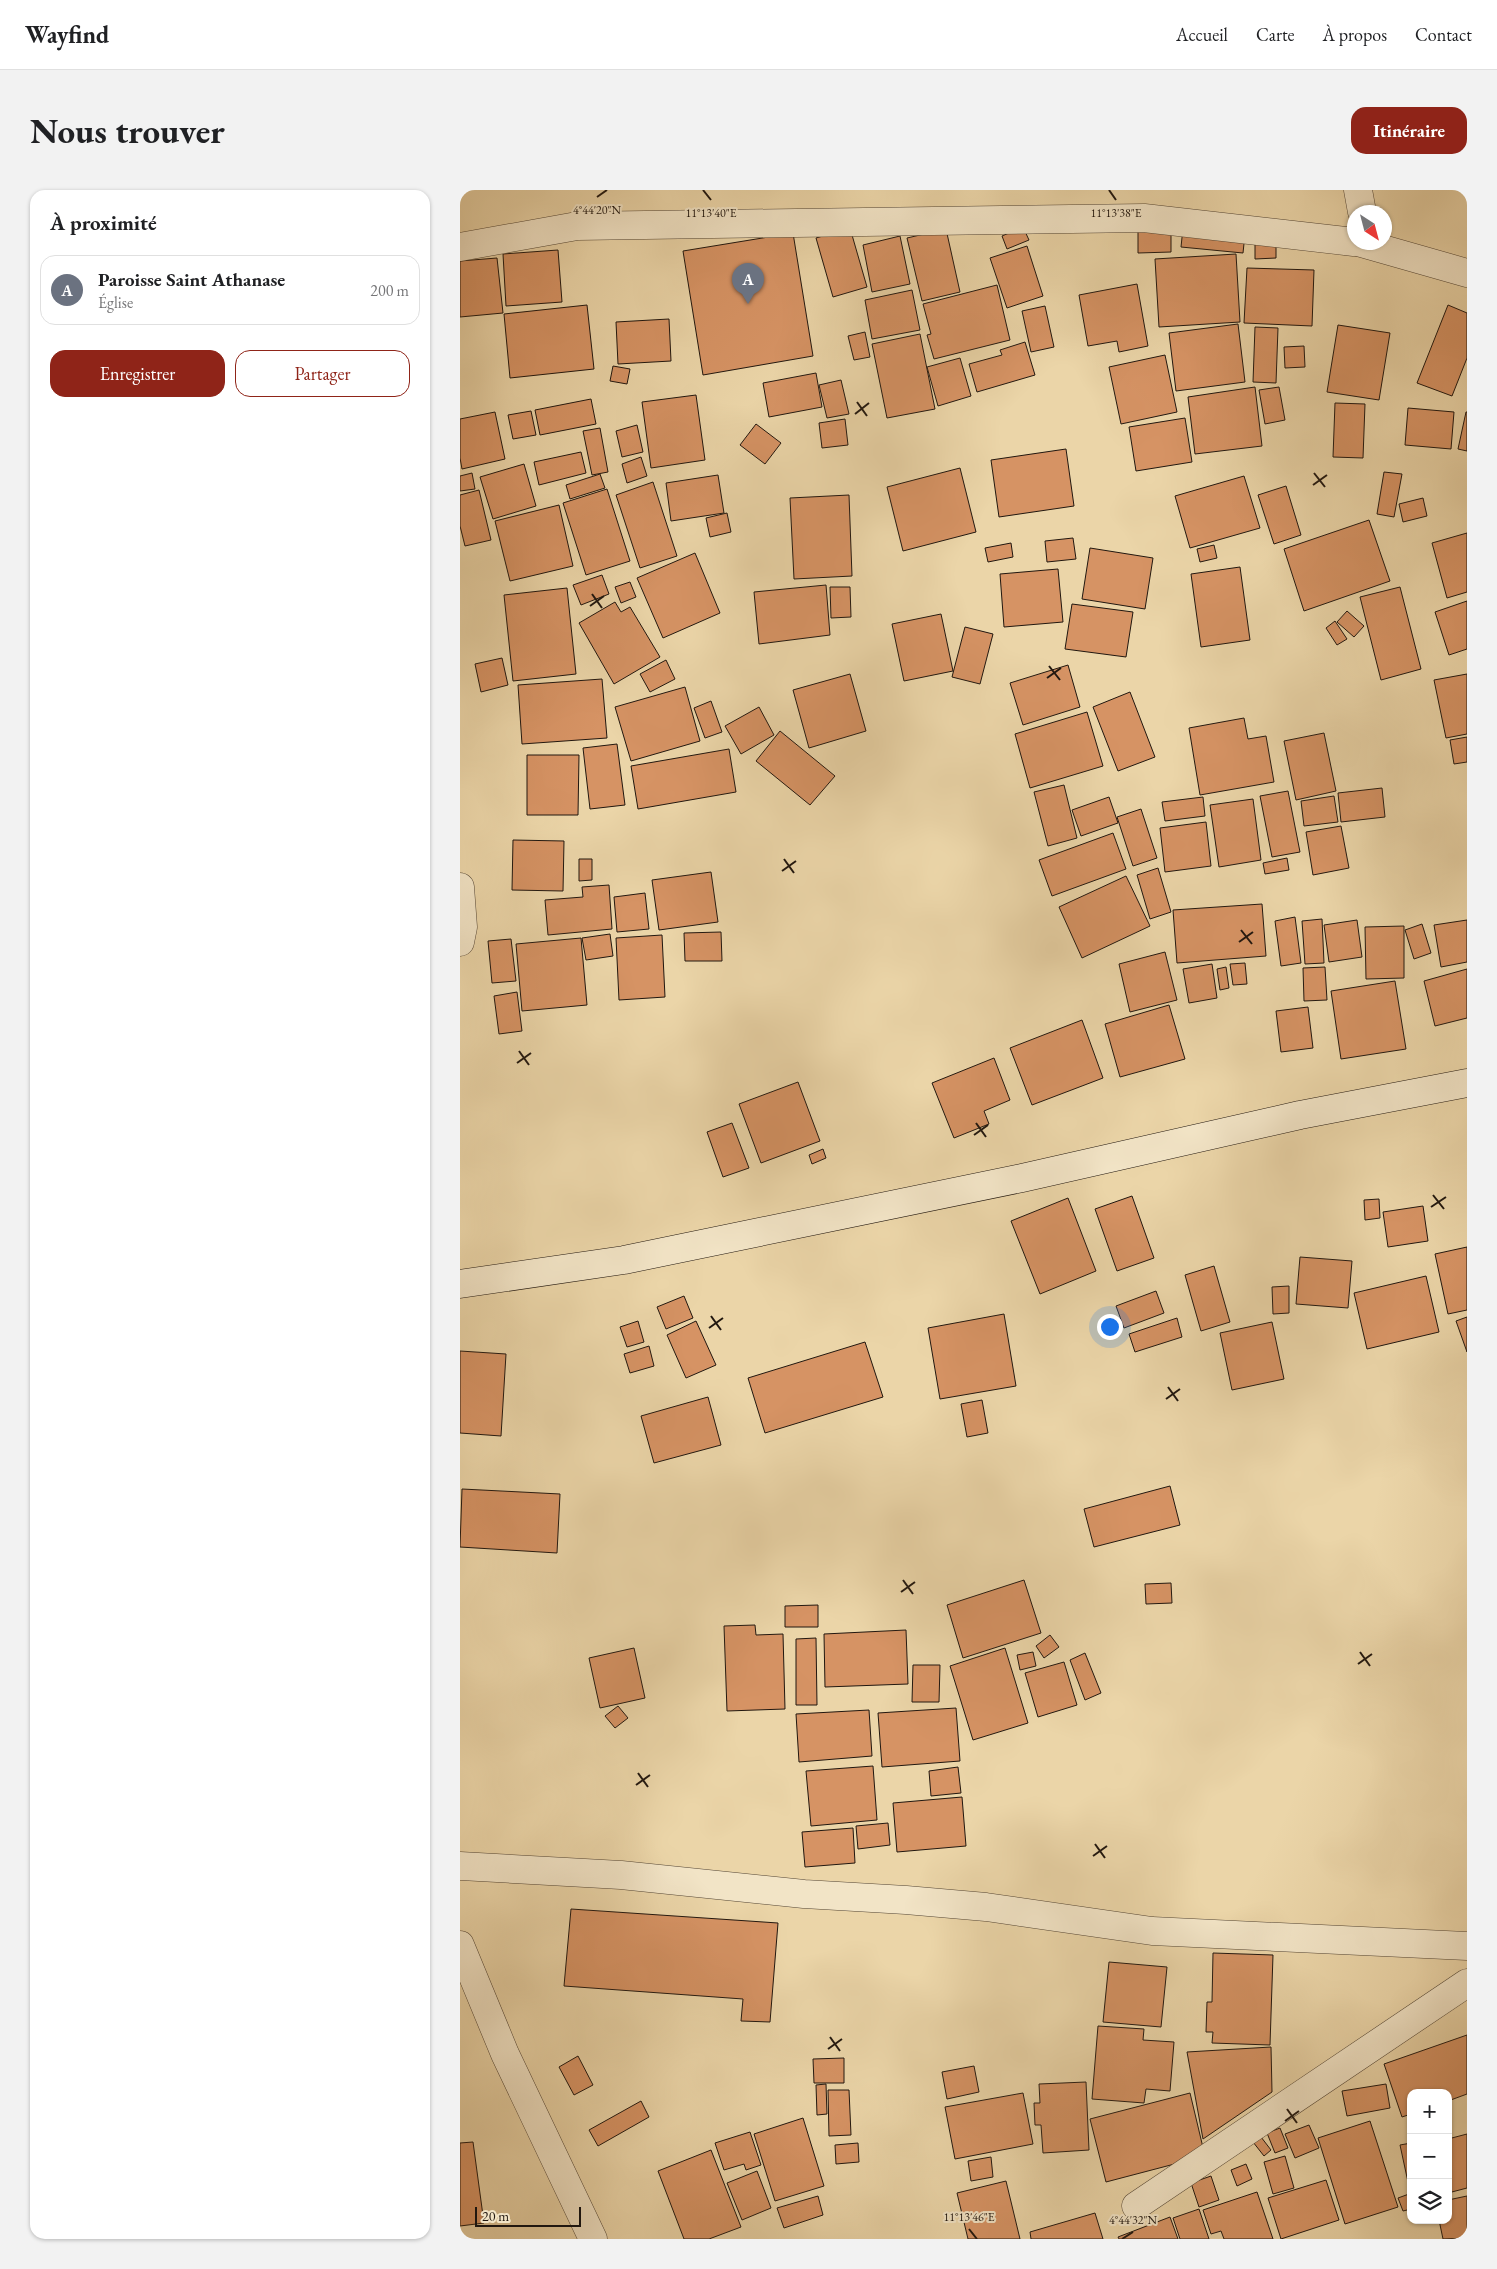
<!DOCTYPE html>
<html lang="fr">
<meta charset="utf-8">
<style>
:root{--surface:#fff;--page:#f2f2f2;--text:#202124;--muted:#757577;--line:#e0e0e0;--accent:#8f2418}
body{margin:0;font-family:"EB Garamond",serif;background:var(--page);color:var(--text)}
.controls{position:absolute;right:15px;bottom:15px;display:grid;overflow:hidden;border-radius:10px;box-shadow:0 1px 4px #0004}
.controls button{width:45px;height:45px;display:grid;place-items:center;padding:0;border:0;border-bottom:1px solid var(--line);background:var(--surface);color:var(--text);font:25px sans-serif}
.compass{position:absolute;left:887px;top:15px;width:45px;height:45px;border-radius:50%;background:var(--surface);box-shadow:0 1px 4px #0004;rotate:144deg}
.scale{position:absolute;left:15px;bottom:12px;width:106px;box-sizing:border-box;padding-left:5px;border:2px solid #21170f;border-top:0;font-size:14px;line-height:18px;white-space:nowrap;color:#21170f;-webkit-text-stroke:4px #f2e4c6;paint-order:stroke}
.you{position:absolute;left:649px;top:1136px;width:18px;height:18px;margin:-12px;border:4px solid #fff;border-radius:50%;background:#1a73e8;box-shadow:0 0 0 8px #1a73e833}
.badge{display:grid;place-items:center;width:32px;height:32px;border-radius:50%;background:var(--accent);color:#fff;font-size:16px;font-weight:700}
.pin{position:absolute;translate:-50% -41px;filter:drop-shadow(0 1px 2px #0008)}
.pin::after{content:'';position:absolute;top:26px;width:18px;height:15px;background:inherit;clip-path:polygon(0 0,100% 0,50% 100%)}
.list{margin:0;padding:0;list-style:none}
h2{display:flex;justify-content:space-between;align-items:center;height:65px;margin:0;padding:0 20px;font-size:21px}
h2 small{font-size:16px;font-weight:400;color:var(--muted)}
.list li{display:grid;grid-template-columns:32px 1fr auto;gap:15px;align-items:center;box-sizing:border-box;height:70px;margin:0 10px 10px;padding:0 10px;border:1px solid var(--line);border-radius:15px}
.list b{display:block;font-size:19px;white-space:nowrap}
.list p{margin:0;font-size:16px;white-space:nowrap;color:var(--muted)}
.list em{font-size:16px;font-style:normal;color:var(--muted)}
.actions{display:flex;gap:10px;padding:15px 20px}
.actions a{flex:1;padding:11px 0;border:1px solid var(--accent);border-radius:15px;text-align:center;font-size:18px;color:var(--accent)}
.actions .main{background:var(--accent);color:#fff}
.icon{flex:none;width:28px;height:28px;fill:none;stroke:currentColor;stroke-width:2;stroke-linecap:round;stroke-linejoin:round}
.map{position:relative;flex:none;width:1007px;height:2049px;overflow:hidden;border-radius:15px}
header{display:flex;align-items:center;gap:30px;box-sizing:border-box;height:70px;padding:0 25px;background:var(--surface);border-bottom:1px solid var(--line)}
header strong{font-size:24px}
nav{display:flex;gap:28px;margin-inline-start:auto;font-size:18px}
.intro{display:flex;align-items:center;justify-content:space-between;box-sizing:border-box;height:120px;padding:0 30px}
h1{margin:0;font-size:35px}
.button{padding:12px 22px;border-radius:15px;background:var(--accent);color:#fff;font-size:18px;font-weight:700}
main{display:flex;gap:30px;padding:0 30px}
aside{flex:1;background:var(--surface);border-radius:15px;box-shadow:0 1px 4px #0004}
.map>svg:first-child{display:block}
.building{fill:#d69364;stroke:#21170f}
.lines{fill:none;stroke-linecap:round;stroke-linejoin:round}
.street-casing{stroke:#544635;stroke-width:29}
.secondary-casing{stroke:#21170f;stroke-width:29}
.street{stroke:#f2e4c6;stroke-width:28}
.secondary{stroke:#f2e4c6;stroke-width:28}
.ticks{fill:none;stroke:#21170f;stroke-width:2}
.ticks-label{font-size:12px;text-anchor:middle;fill:#21170f;stroke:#f2e4c6;stroke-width:4;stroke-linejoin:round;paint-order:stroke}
</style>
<header>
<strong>Wayfind</strong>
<nav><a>Accueil</a><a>Carte</a><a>À propos</a><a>Contact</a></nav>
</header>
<div class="intro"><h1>Nous trouver</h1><a class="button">Itinéraire</a></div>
<main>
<aside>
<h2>À proximité<small></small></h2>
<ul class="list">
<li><span class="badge" style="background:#6b7280">A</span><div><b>Paroisse Saint Athanase</b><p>Église</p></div><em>200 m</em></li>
</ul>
<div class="actions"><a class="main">Enregistrer</a><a>Partager</a></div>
</aside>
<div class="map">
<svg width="1007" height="2049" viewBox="0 0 1007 2049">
<rect width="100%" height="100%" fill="#ebd5a8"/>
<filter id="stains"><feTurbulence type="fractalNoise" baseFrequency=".004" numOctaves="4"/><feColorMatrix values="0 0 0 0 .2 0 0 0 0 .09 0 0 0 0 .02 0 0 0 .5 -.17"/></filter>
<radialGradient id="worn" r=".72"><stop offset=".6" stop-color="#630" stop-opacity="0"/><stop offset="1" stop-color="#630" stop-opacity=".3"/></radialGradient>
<g class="building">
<polygon points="678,28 711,28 711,62 678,63"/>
<polygon points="563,37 569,50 547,59 542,46"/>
<polygon points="390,38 407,97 373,107 356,48"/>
<polygon points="723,38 785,44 783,63 721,57"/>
<polygon points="486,39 500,102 462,111 447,48"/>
<polygon points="795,42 816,42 816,68 795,69"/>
<polygon points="333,43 353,166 243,185 223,61"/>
<polygon points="440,46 450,94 412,102 403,55"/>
<polygon points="567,56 583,106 547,118 530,68"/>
<polygon points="98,60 102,112 46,116 43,64"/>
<polygon points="776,64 780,132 699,137 695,69"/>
<polygon points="37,68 43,123 0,127 0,71"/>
<polygon points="787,78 854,80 852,136 784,133"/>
<polygon points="677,94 688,156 659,162 657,151 628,156 619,105"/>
<polygon points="537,95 550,150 474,169 467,145 471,144 463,114"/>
<polygon points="452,100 460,140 412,149 405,110"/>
<polygon points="127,115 134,179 50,188 44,124"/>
<polygon points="988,115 1007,123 1007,168 992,206 957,193"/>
<polygon points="585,116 594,157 571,162 562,121"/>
<polygon points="209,129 211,171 158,174 156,132"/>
<polygon points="778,134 785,192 716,201 709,143"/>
<polygon points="878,135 930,143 919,210 867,202"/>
<polygon points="795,137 818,138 816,193 793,192"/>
<polygon points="405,142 410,167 394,170 388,146"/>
<polygon points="460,144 475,219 427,228 412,154"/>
<polygon points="565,152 575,185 517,202 509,174 542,165 540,160"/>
<polygon points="844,156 845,177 825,178 824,157"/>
<polygon points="705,165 717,222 661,234 649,177"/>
<polygon points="500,168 511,206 478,216 467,177"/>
<polygon points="153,176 170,179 167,194 150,191"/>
<polygon points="356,183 362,217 309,227 303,193"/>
<polygon points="381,190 389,224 367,228 359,195"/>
<polygon points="795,197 802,256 735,264 728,207"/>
<polygon points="819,197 825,230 805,234 799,200"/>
<polygon points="236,205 245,270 191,278 182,212"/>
<polygon points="131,209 136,234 80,245 75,220"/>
<polygon points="875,213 905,214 903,268 873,267"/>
<polygon points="948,218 994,222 991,259 945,255"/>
<polygon points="71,221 76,245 53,249 48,225"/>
<polygon points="35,222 45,269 2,279 0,268 0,229"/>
<polygon points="1006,222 1007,222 1007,261 998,259"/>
<polygon points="725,228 732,272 676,281 669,237"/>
<polygon points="385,229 388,255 362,258 359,233"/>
<polygon points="296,234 321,253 305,274 280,255"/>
<polygon points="177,235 183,262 162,267 156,241"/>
<polygon points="140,238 148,282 132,285 123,241"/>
<polygon points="606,259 614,316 539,327 531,270"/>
<polygon points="121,262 126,283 79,295 74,272"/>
<polygon points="181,267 187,286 167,293 162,274"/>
<polygon points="64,274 76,316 33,329 20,287"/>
<polygon points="500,278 516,342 443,361 427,297"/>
<polygon points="924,282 942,284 934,327 917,324"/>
<polygon points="12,283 15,299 0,301 0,286"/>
<polygon points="140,284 145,298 110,309 106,295"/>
<polygon points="258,285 264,323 211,331 206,293"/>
<polygon points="784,286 800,338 730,358 715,306"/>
<polygon points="193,292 217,366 180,378 156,305"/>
<polygon points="826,296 841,345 814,354 798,305"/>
<polygon points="147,299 170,371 126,385 103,313"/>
<polygon points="19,300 31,350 5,356 0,336 0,305"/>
<polygon points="389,305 392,386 334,389 330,308"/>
<polygon points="963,308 967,326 943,332 939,314"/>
<polygon points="99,315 113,376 50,391 35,331"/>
<polygon points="267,323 271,342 250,347 246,328"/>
<polygon points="909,330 930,391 844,421 824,359"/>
<polygon points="1007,343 1007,402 987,408 972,353"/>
<polygon points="613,348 616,369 587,372 585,351"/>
<polygon points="551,353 553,367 528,372 525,358"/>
<polygon points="754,355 757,368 740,372 737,359"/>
<polygon points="630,358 693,368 685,419 622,409"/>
<polygon points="235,363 260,423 203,448 177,388"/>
<polygon points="780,377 790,450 741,457 731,384"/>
<polygon points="598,379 603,432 544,437 540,384"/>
<polygon points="142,385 149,404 121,415 113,395"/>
<polygon points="170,392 176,407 161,413 155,397"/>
<polygon points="366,395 370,445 299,454 294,402"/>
<polygon points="370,397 390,397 391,427 371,428"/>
<polygon points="940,397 961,479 921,490 900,407"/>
<polygon points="107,398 116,484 53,491 44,405"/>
<polygon points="1007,411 1007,459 989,465 975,422"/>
<polygon points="155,412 161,422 170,417 200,467 154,494 119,433"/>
<polygon points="612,414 673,422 666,467 605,459"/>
<polygon points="887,421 904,436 894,447 877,432"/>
<polygon points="481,424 493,481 444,491 432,434"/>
<polygon points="875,431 887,449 877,455 866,438"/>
<polygon points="505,437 533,444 520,494 492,487"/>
<polygon points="42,468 48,495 21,502 15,474"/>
<polygon points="206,470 215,489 190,502 180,484"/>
<polygon points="608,475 620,517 563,535 550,493"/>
<polygon points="390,484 406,541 349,558 333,500"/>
<polygon points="1007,484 1007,544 986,548 974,490"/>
<polygon points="142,489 147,548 62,554 58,495"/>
<polygon points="225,497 240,551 171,571 155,517"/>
<polygon points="670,502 695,567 658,581 633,517"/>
<polygon points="251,511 262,542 245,548 234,518"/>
<polygon points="299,517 314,545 281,564 265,536"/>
<polygon points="627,522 643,576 570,598 555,544"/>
<polygon points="784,528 788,549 806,546 814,592 740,605 729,538"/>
<polygon points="320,541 375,586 350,615 296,571"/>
<polygon points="864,543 876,601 836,610 824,551"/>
<polygon points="1007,547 1007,572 994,574 990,550"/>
<polygon points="157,554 165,615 130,619 123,558"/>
<polygon points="269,559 276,602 178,619 171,576"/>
<polygon points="67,565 119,565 118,625 67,625"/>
<polygon points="604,595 617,648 588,656 574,602"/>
<polygon points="922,598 925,627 881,632 878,603"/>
<polygon points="828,601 840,662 812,667 800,606"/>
<polygon points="874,606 878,632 844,636 841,611"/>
<polygon points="649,607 658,633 621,646 612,620"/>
<polygon points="743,607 745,626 705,631 702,612"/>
<polygon points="793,609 801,670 759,677 750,615"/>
<polygon points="681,619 697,668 673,676 657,627"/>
<polygon points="746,632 751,676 705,682 700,638"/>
<polygon points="881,636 889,678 853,685 846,642"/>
<polygon points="653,643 666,679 592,706 579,670"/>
<polygon points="53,650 104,651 103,701 52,700"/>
<polygon points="827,668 829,680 805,684 803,673"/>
<polygon points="119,669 132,669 132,690 119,691"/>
<polygon points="698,678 711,722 690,729 677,685"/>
<polygon points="251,682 258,732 199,740 192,690"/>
<polygon points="666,686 690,736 622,768 599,717"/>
<polygon points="149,695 152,739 88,745 85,710 123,707 122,697"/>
<polygon points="185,703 189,739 157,742 154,707"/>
<polygon points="802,714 806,766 717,773 713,720"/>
<polygon points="835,727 841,773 821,776 815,731"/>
<polygon points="862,729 864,773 845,774 842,731"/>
<polygon points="897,730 902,767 869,772 864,735"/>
<polygon points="1007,730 1007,772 981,777 974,735"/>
<polygon points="962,734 971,763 954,769 945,740"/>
<polygon points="944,736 944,788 906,789 905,737"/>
<polygon points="261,742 262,771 225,771 224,743"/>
<polygon points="150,744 153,766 126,770 122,748"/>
<polygon points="202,745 205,807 159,810 156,748"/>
<polygon points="121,748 127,815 62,821 56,754"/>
<polygon points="51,749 56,791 32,793 28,751"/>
<polygon points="705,762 717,810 670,822 659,774"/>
<polygon points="785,773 787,794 773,795 770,774"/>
<polygon points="752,774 757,808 729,813 723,779"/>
<polygon points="766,777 769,798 760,800 757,779"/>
<polygon points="865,777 867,810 844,811 843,778"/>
<polygon points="1007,779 1007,828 975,836 964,791"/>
<polygon points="935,791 946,859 881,869 871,801"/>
<polygon points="57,802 62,841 39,844 34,806"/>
<polygon points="709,815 725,869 660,887 645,834"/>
<polygon points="848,817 853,858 821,862 816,821"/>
<polygon points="622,830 643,888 572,915 550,858"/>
<polygon points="534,868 550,910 524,921 529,934 494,948 472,893"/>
<polygon points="338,892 360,951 301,973 279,914"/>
<polygon points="272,933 289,978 263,987 247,942"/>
<polygon points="363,959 366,968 352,974 349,965"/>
<polygon points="672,1006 694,1068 657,1081 635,1019"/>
<polygon points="608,1008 636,1081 580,1104 551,1031"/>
<polygon points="919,1009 920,1028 905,1030 904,1010"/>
<polygon points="963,1016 968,1051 928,1057 923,1022"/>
<polygon points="1007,1057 1007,1120 988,1124 975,1064"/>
<polygon points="840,1067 892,1071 888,1118 836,1114"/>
<polygon points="754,1076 770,1132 741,1141 725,1085"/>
<polygon points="966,1086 979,1142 907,1159 894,1103"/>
<polygon points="829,1096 829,1123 813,1124 812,1097"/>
<polygon points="696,1101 704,1123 664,1138 656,1116"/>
<polygon points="224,1106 233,1128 206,1139 197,1117"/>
<polygon points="544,1124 556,1196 480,1209 468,1138"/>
<polygon points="1007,1127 1007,1162 996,1131"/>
<polygon points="717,1128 722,1147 675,1162 669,1144"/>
<polygon points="178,1131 184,1152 167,1157 160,1137"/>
<polygon points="236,1131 256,1175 226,1188 207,1145"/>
<polygon points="812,1132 824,1189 772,1200 760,1143"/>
<polygon points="405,1152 423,1207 305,1243 288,1188"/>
<polygon points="189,1156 194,1176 170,1183 164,1164"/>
<polygon points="0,1161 46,1164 41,1246 0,1243"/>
<polygon points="248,1207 261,1255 194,1273 181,1226"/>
<polygon points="522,1210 528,1243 507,1247 501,1214"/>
<polygon points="710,1296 720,1335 634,1357 624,1319"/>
<polygon points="2,1299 100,1304 97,1363 0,1357"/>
<polygon points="564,1390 581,1443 503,1468 487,1415"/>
<polygon points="711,1393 712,1413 686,1414 685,1394"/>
<polygon points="358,1415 358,1437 325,1437 325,1416"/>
<polygon points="295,1435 296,1445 323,1444 325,1519 267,1521 264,1436"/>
<polygon points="446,1440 448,1494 365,1497 364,1444"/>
<polygon points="590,1445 599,1457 584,1468 576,1456"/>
<polygon points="356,1448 357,1515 336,1515 336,1449"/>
<polygon points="174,1458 185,1508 140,1518 129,1468"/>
<polygon points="545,1458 568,1533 513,1550 490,1476"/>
<polygon points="573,1462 576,1476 560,1480 557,1465"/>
<polygon points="625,1463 641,1503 625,1510 610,1470"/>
<polygon points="604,1472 617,1515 578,1527 565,1483"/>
<polygon points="453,1475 480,1475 479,1512 452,1512"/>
<polygon points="158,1516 168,1528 155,1538 145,1526"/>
<polygon points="496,1518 500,1571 422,1577 418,1523"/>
<polygon points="409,1520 412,1566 339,1572 336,1524"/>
<polygon points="413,1576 417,1630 351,1636 346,1581"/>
<polygon points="498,1577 501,1603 471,1606 469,1581"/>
<polygon points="502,1607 506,1656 437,1662 433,1613"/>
<polygon points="428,1633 430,1655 398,1659 396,1636"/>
<polygon points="393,1638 395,1673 345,1677 342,1642"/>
<polygon points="111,1719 318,1733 310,1832 281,1831 283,1809 104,1796"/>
<polygon points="753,1763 813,1765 810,1855 752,1853 753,1842 746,1842 747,1812 752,1812"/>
<polygon points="649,1772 707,1777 701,1837 643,1832"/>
<polygon points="638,1836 684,1839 683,1850 714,1852 710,1901 686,1899 684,1913 632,1909"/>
<polygon points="1007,1845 1007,1904 988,1911 988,1903 951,1903 951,1924 942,1927 924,1874"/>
<polygon points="811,1857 812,1902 743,1949 727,1862"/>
<polygon points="118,1866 133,1895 114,1905 99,1877"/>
<polygon points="384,1868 384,1893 354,1893 353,1869"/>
<polygon points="514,1876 519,1902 487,1909 482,1882"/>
<polygon points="626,1892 629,1960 583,1963 581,1935 575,1935 574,1913 580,1913 579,1894"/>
<polygon points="366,1894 367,1924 357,1925 356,1895"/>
<polygon points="926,1894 930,1918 887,1926 882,1901"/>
<polygon points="368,1900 389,1900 391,1945 369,1946"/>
<polygon points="563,1903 573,1954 495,1969 485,1917"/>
<polygon points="730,1903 745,1966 646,1992 630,1929"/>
<polygon points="181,1911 189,1927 138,1956 129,1940"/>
<polygon points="343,1928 364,1996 315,2011 294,1944"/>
<polygon points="910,1931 938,2017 885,2034 858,1948"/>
<polygon points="849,1935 859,1958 835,1968 825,1944"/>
<polygon points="820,1938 828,1958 815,1963 807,1943"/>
<polygon points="290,1942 301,1975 286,1980 284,1974 264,1980 255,1953"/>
<polygon points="1007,1944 1007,1998 988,2003 988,1949"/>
<polygon points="801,1947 811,1960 804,1966 793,1952"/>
<polygon points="13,1952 24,2033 0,2036 0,1953"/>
<polygon points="398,1953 399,1972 376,1974 375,1955"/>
<polygon points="951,1953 951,2006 940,1955"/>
<polygon points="251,1960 281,2037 249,2049 224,2049 198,1981"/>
<polygon points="825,1966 834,1998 813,2004 804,1972"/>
<polygon points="531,1967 533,1987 511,1991 508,1971"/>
<polygon points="786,1974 792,1989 777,1996 771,1980"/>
<polygon points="297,1981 311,2018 282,2030 267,1993"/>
<polygon points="751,1986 759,2010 739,2017 731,1993"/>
<polygon points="866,1990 879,2030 821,2049 808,2008"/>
<polygon points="546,1991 560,2049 508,2049 497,2003"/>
<polygon points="797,2002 813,2049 764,2049 761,2041 751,2044 743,2020"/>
<polygon points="949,2004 951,2019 943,2021 938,2008"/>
<polygon points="358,2006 363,2025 324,2038 317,2018"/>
<polygon points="1007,2006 1007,2048 983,2049 979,2030 988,2030 988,2010"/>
<polygon points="739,2019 749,2049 720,2049 713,2028"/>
<polygon points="635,2023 643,2049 571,2049 570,2042"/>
<polygon points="710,2027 718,2049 659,2049 658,2047"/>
</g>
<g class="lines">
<defs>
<g id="street">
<polyline points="898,0 902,22"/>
<polyline points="898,52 1007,83"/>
<polyline points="0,57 117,36 684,28 894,52"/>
<polyline points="0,697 3,737 0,752"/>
<polyline points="0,1676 161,1685 344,1704 446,1710 526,1717 692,1741 1007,1756"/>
<polyline points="0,1755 45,1864 133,2049"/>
<polyline points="676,2016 1007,1793"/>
</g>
<polyline id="secondary" points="0,1094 164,1070 562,988 840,925 1007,893"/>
</defs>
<use href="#street" class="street-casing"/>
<use href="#secondary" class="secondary-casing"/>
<use href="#street" class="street"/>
<use href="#secondary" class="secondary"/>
</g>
<path class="ticks" d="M 243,0 L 251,10M 649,0 L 656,10M 137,7 L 147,0M 397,212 L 407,226M 395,224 L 409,213M 854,283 L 865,297M 853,295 L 867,285M 132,404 L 142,418M 130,416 L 144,406M 589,476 L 600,490M 587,488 L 601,478M 324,669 L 334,683M 322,681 L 336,671M 781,740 L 792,754M 779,752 L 793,742M 59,861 L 69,875M 57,873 L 71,863M 516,933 L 526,947M 514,945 L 528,935M 973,1005 L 984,1019M 971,1017 L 986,1007M 251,1126 L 261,1140M 249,1138 L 263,1128M 708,1197 L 718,1211M 706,1209 L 720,1199M 443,1390 L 453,1404M 441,1402 L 455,1392M 900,1462 L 910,1476M 898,1474 L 912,1464M 178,1583 L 188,1597M 176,1595 L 190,1585M 635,1654 L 645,1668M 633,1666 L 647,1656M 370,1847 L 380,1861M 368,1859 L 382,1849M 827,1919 L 837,1933M 825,1931 L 839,1921M 509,2039 L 517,2049M 662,2049 L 673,2042"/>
<g class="ticks-label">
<text x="137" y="24">4°44'20"N</text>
<text x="251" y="27">11°13'40"E</text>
<text x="656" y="27">11°13'38"E</text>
<text x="509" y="2031">11°13'46"E</text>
<text x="673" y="2034">4°44'32"N</text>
</g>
<rect width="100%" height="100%" filter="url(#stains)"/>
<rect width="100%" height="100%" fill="url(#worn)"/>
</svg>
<div class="controls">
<button>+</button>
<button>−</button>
<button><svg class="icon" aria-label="layers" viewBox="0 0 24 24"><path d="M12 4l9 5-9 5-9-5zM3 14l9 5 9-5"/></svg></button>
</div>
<svg class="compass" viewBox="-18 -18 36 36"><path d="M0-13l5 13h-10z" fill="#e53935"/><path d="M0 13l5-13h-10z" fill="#757577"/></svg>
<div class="scale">20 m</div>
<div class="you"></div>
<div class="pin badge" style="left:288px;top:114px;background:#6b7280">A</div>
</div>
</main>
